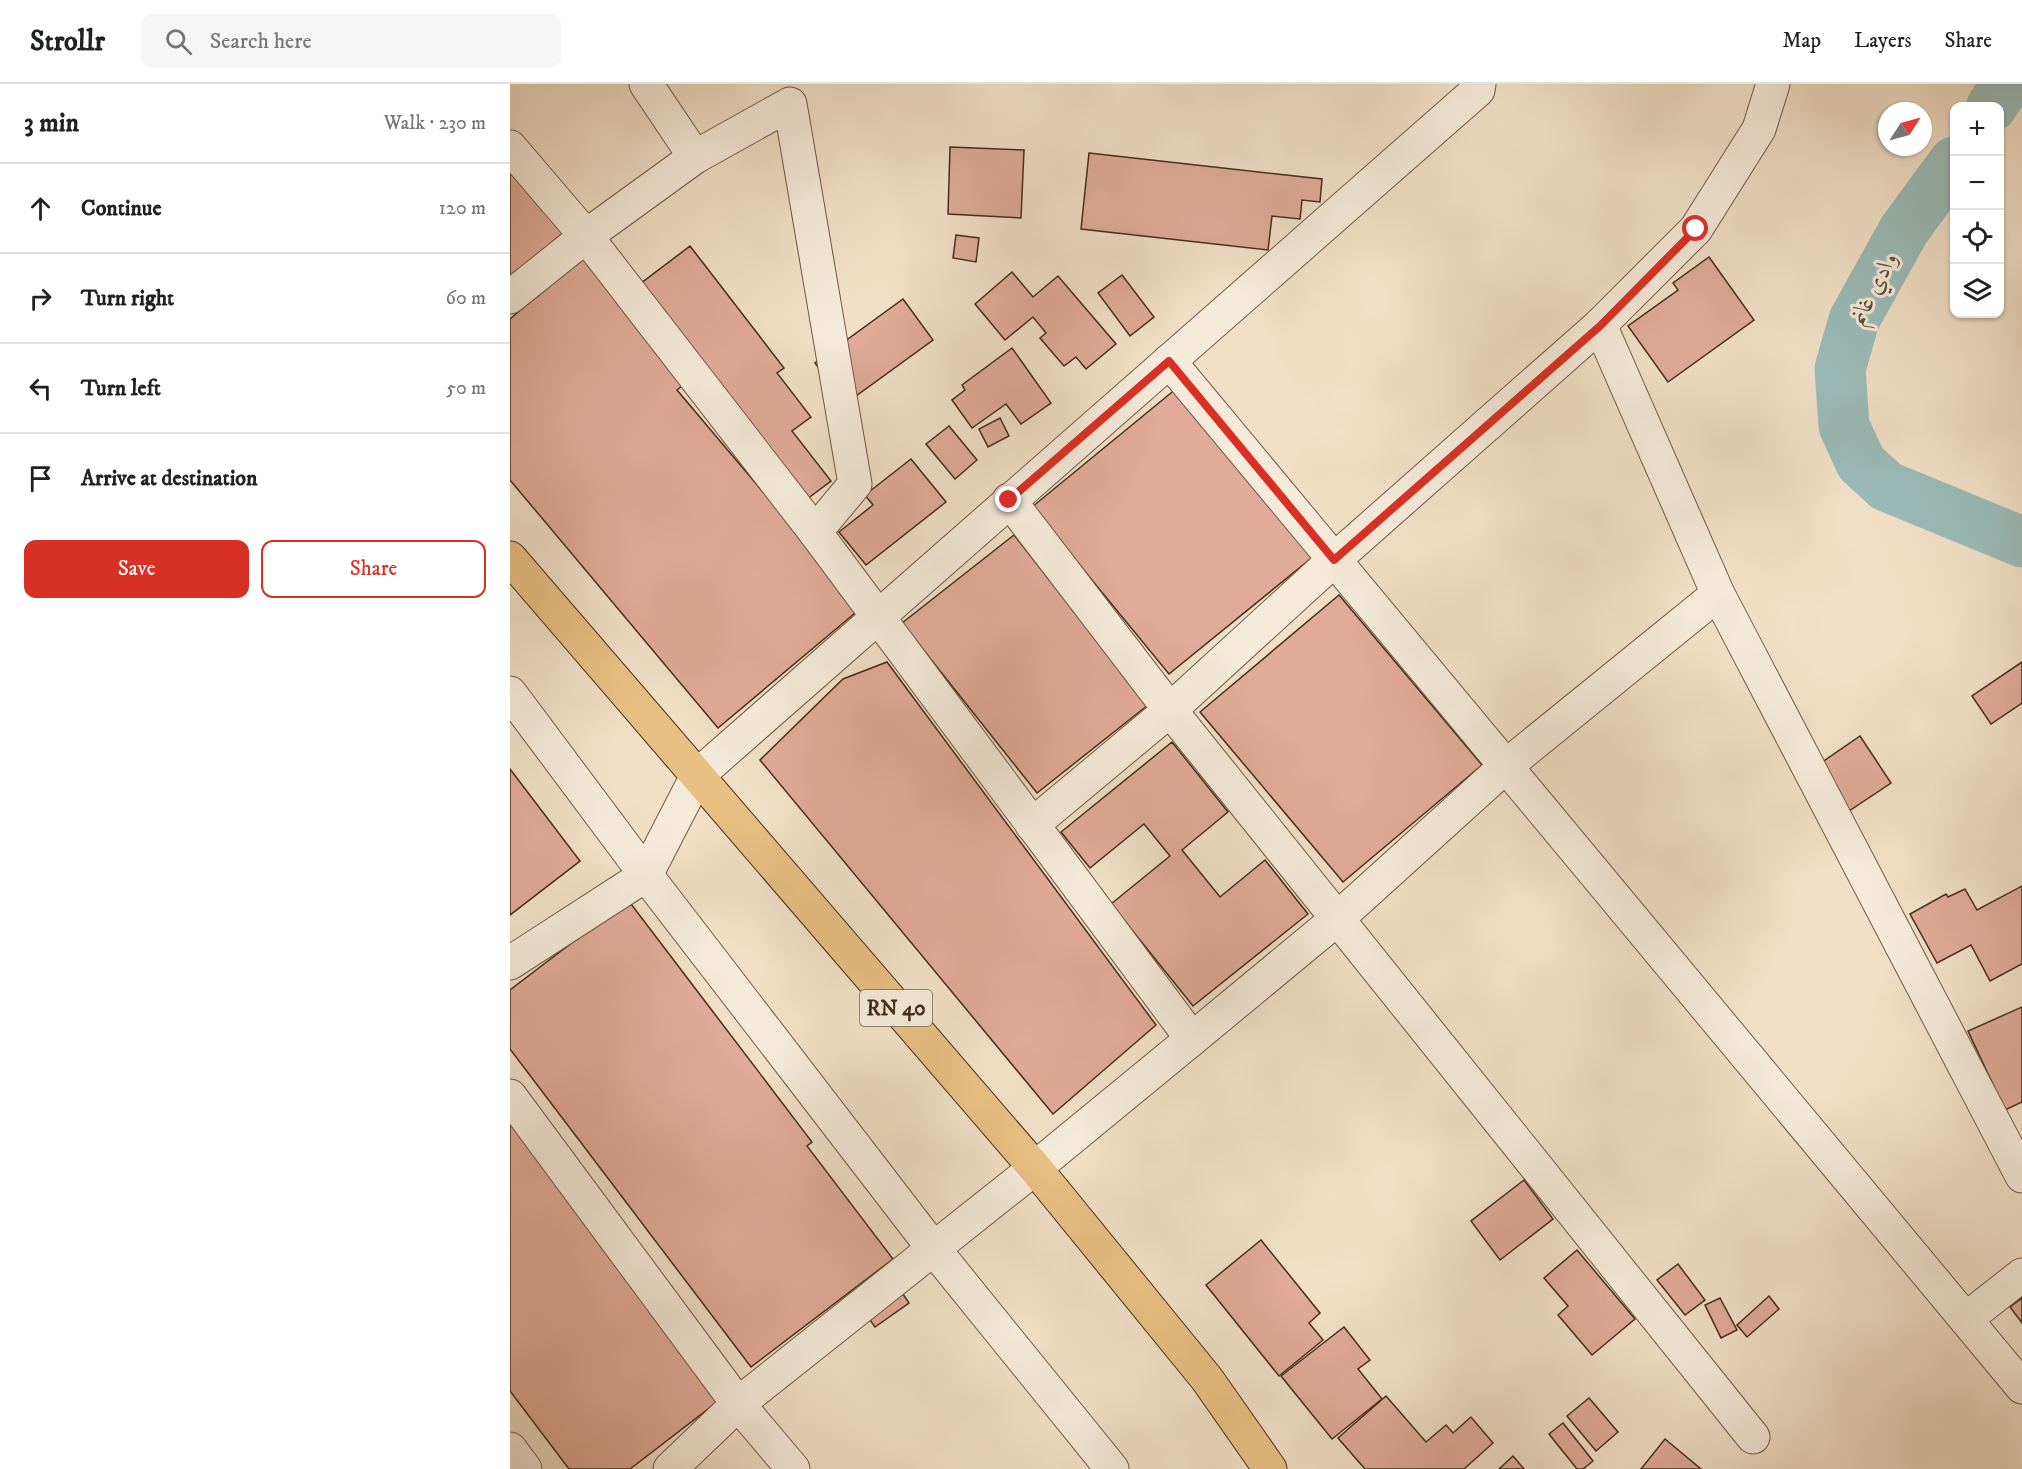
<!DOCTYPE html>
<meta charset="utf-8">
<style>
:root{--surface:#fff;--page:#f6f6f6;--text:#202124;--muted:#757577;--line:#e0e0e0;--accent:#d93025}
body{margin:0;font-family:"IM FELL DW Pica",Amiri,serif;background:var(--page);color:var(--text)}
.controls{position:absolute;right:18px;top:18px;display:grid;overflow:hidden;border-radius:12px;box-shadow:0 2px 4px #0004}
.controls button{width:54px;height:54px;display:grid;place-items:center;padding:0;border:0;border-bottom:2px solid var(--line);background:var(--surface);color:var(--text);font:30px sans-serif}
.compass{position:absolute;left:1368px;top:18px;width:54px;height:54px;border-radius:50%;background:var(--surface);box-shadow:0 2px 4px #0004;rotate:54deg}
.stop{position:absolute;width:18px;height:18px;margin:-14px;border:4px solid #d93025;border-radius:50%;background:#fff}
.stop.end{background:#d93025;border-color:#fff;box-shadow:0 2px 6px #0008}
.list{margin:0;padding:0;list-style:none}
h2{display:flex;justify-content:space-between;align-items:center;height:78px;margin:0;padding:0 24px;font-size:26px}
h2 small{font-size:20px;font-weight:400;color:var(--muted)}
.list li{display:grid;grid-template-columns:39px 1fr auto;gap:18px;align-items:center;box-sizing:border-box;height:90px;padding:0 24px;border-top:2px solid var(--line)}
.list b{display:block;font-size:22px;white-space:nowrap}
.list em{font-size:20px;font-style:normal;color:var(--muted)}
.actions{display:flex;gap:12px;padding:18px 24px}
.actions a{flex:1;padding:14px 0;border:2px solid var(--accent);border-radius:12px;text-align:center;font-size:21px;color:var(--accent)}
.actions .main{background:var(--accent);color:#fff}
.icon{flex:none;width:33px;height:33px;fill:none;stroke:currentColor;stroke-width:2;stroke-linecap:round;stroke-linejoin:round}
.map{position:relative;flex:none;width:1512px;height:1385px;overflow:hidden}
header{display:flex;align-items:center;gap:36px;box-sizing:border-box;height:84px;padding:0 30px;background:var(--surface);border-bottom:2px solid var(--line)}
header strong{font-size:28px}
nav{display:flex;gap:33px;margin-inline-start:auto;font-size:21px}
.search{width:420px;height:54px;background:var(--page);display:flex;align-items:center;gap:15px;box-sizing:border-box;padding:0 21px;border-radius:12px;color:var(--muted);font-size:22px}
main{display:flex}
aside{flex:1;background:var(--surface)}
.map>svg:first-child{display:block}
.lines{fill:none;stroke-linecap:round;stroke-linejoin:round}
.river{stroke:#9bbcb9;stroke-width:51}
.building{fill:#e0ab98;stroke:#442c19;stroke-width:1.5}
.minor-casing{stroke:#6f5944;stroke-width:35}
.major-casing{stroke:#442c19;stroke-width:35}
.minor{stroke:#f6ebdb;stroke-width:33}
.major{stroke:#e8c084;stroke-width:33}
.route{stroke:#d93025;stroke-width:8}
.labels{text-anchor:middle;stroke-width:6;stroke-linejoin:round;paint-order:stroke}
.shield{fill:#f6ebdb;stroke:#796553;stroke-width:1.5}
.shield-label{font-size:21px;font-weight:bold;fill:#442c19}
.water-label{font-size:24px;font-style:italic;fill:#5a5041;stroke:#f6ebdb}
</style>
<header>
<strong>Strollr</strong>
<div class="search"><svg class="icon" aria-label="search" viewBox="0 0 24 24"><circle cx="10" cy="10" r="6"/><path d="M15 15l6 6"/></svg>Search here</div>
<nav><a>Map</a><a>Layers</a><a>Share</a></nav>
</header>
<main>
<aside>
<h2>3 min<small>Walk · 230 m</small></h2>
<ul class="list">
<li><svg class="icon" aria-label="ahead" viewBox="0 0 24 24"><path d="M12 20V5M6 11l6-6 6 6"/></svg><div><b>Continue</b></div><em>120 m</em></li>
<li><svg class="icon" aria-label="right" viewBox="0 0 24 24"><path d="M7 20v-9h11M14 6l5 5-5 5"/></svg><div><b>Turn right</b></div><em>60 m</em></li>
<li><svg class="icon" aria-label="left" viewBox="0 0 24 24"><path d="M17 20v-9H6M10 6l-5 5 5 5"/></svg><div><b>Turn left</b></div><em>50 m</em></li>
<li><svg class="icon" aria-label="arrive" viewBox="0 0 24 24"><path d="M6 21V4h12l-3 4 3 4H6"/></svg><div><b>Arrive at destination</b></div></li>
</ul>
<div class="actions"><a class="main">Save</a><a>Share</a></div>
</aside>
<div class="map">
<svg width="1512" height="1385" viewBox="0 0 1512 1385">
<rect width="100%" height="100%" fill="#f1e0c7"/>
<filter id="stains"><feTurbulence type="fractalNoise" baseFrequency=".00333" numOctaves="4"/><feColorMatrix values="0 0 0 0 .2 0 0 0 0 .09 0 0 0 0 .02 0 0 0 .5 -.17"/></filter>
<radialGradient id="worn" r=".72"><stop offset=".6" stop-color="#630" stop-opacity="0"/><stop offset="1" stop-color="#630" stop-opacity=".3"/></radialGradient>
<g class="lines">
<g class="river">
<polyline points="1482,22 1496,0"/>
<polyline points="1444,78 1394,146 1344,236 1330,285 1334,342 1351,379 1376,402 1512,458"/>
</g>
</g>
<g class="building">
<polygon points="440,63 514,66 511,134 438,130"/>
<polygon points="579,69 812,95 810,118 792,116 790,135 762,132 758,166 571,145"/>
<polygon points="0,87 54,151 0,196"/>
<polygon points="446,151 469,154 466,178 443,174"/>
<polygon points="180,162 274,284 267,289 301,333 282,347 321,397 297,415 130,200"/>
<polygon points="1199,173 1244,236 1158,298 1118,242 1168,206 1163,199"/>
<polygon points="72,174 177,298 167,306 351,524 208,644 0,396 0,235"/>
<polygon points="502,188 523,213 548,192 606,260 576,285 566,273 554,282 530,254 536,249 523,233 495,256 465,220"/>
<polygon points="612,191 644,233 620,252 588,209"/>
<polygon points="393,215 423,256 335,320 305,279"/>
<polygon points="502,264 541,319 511,340 496,320 462,344 442,316 455,306 452,301"/>
<polygon points="667,304 804,472 659,590 522,423"/>
<polygon points="490,334 499,352 478,363 469,345"/>
<polygon points="439,342 467,376 445,395 416,360"/>
<polygon points="401,375 436,418 356,481 329,448 363,421 355,411"/>
<polygon points="504,451 638,621 527,709 392,539"/>
<polygon points="829,511 972,681 833,798 690,628"/>
<polygon points="377,578 646,941 543,1030 250,676 333,595"/>
<polygon points="1512,578 1512,619 1481,640 1462,612"/>
<polygon points="1350,652 1381,699 1336,729 1305,683"/>
<polygon points="662,658 718,728 672,766 710,813 755,776 798,830 683,922 601,820 660,772 634,740 580,784 551,748"/>
<polygon points="0,685 70,777 0,831"/>
<polygon points="1512,802 1512,880 1480,897 1461,861 1427,879 1400,830 1436,810 1438,813 1455,805 1467,826"/>
<polygon points="118,816 302,1058 297,1062 383,1175 241,1283 0,965 0,906"/>
<polygon points="1512,923 1512,1018 1495,1026 1458,947"/>
<polygon points="0,1038 211,1315 120,1385 59,1385 0,1307"/>
<polygon points="1014,1096 1043,1135 990,1176 961,1137"/>
<polygon points="751,1156 810,1229 799,1239 813,1256 769,1292 696,1201"/>
<polygon points="1067,1166 1125,1235 1082,1271 1048,1231 1058,1222 1034,1194"/>
<polygon points="1168,1180 1195,1216 1175,1231 1147,1196"/>
<polygon points="387,1201 399,1219 365,1243 353,1226"/>
<polygon points="1259,1212 1269,1225 1237,1253 1227,1241"/>
<polygon points="1210,1214 1227,1246 1211,1254 1195,1221"/>
<polygon points="1512,1214 1512,1239 1500,1223"/>
<polygon points="834,1243 860,1276 848,1285 872,1315 822,1355 771,1292"/>
<polygon points="876,1312 916,1358 936,1341 943,1349 961,1333 983,1359 954,1385 855,1385 828,1354"/>
<polygon points="1079,1314 1108,1348 1086,1367 1057,1332"/>
<polygon points="1053,1339 1083,1377 1073,1385 1067,1385 1039,1350"/>
<polygon points="1155,1355 1191,1385 1131,1385"/>
<polygon points="1003,1372 1014,1385 989,1385"/>
</g>
<g class="lines">
<defs>
<g id="minor">
<polyline points="136,0 185,73"/>
<polyline points="0,63 76,152 305,448 682,955"/>
<polyline points="0,213 76,152 185,73 280,20 345,400 305,448"/>
<polyline points="1090,241 1208,510 1512,1092"/>
<polyline points="659,277 1512,1303"/>
<polyline points="499,416 660,626 1243,1353"/>
<polyline points="0,609 136,791 423,1164 602,1385"/>
<polyline points="522,741 660,626 824,476 1090,241 1186,145 1249,45 1263,0"/>
<polyline points="0,879 136,791 187,692 968,6 969,0"/>
<polyline points="0,1012 228,1320 283,1385"/>
<polyline points="1456,1235 1512,1191"/>
<polyline points="0,1365 15,1385"/>
<polyline points="160,1385 228,1320 525,1084 682,955 827,835 996,682 1208,510"/>
</g>
<polyline id="major" points="0,474 525,1084 697,1295 760,1385"/>
</defs>
<use href="#minor" class="minor-casing"/>
<use href="#major" class="major-casing"/>
<use href="#minor" class="minor"/>
<use href="#major" class="major"/>
</g>
<g class="lines">
<polyline class="route" points="499,416 659,277 824,476 1090,242 1186,145"/>
</g>
<g class="labels">
<rect class="shield" x="350" y="906" width="72" height="36" rx="4.5"/>
<g class="shield-label">
<text x="386" y="931">RN 40</text>
</g>
<g class="water-label">
<text transform="translate(1363 204) rotate(-63)" y="8">وادي غانم</text>
</g>
</g>
<rect width="100%" height="100%" filter="url(#stains)"/>
<rect width="100%" height="100%" fill="url(#worn)"/>
</svg>
<div class="controls">
<button>+</button>
<button>−</button>
<button><svg class="icon" aria-label="locate" viewBox="0 0 24 24"><circle cx="12" cy="12" r="6"/><path d="M12 2v4M12 18v4M2 12h4M18 12h4"/></svg></button>
<button><svg class="icon" aria-label="layers" viewBox="0 0 24 24"><path d="M12 4l9 5-9 5-9-5zM3 14l9 5 9-5"/></svg></button>
</div>
<svg class="compass" viewBox="-18 -18 36 36"><path d="M0-13l5 13h-10z" fill="#e53935"/><path d="M0 13l5-13h-10z" fill="#757577"/></svg>
<div class="stop" style="left:1186px;top:145px"></div>
<div class="stop end" style="left:499px;top:416px"></div>
</div>
</main>
